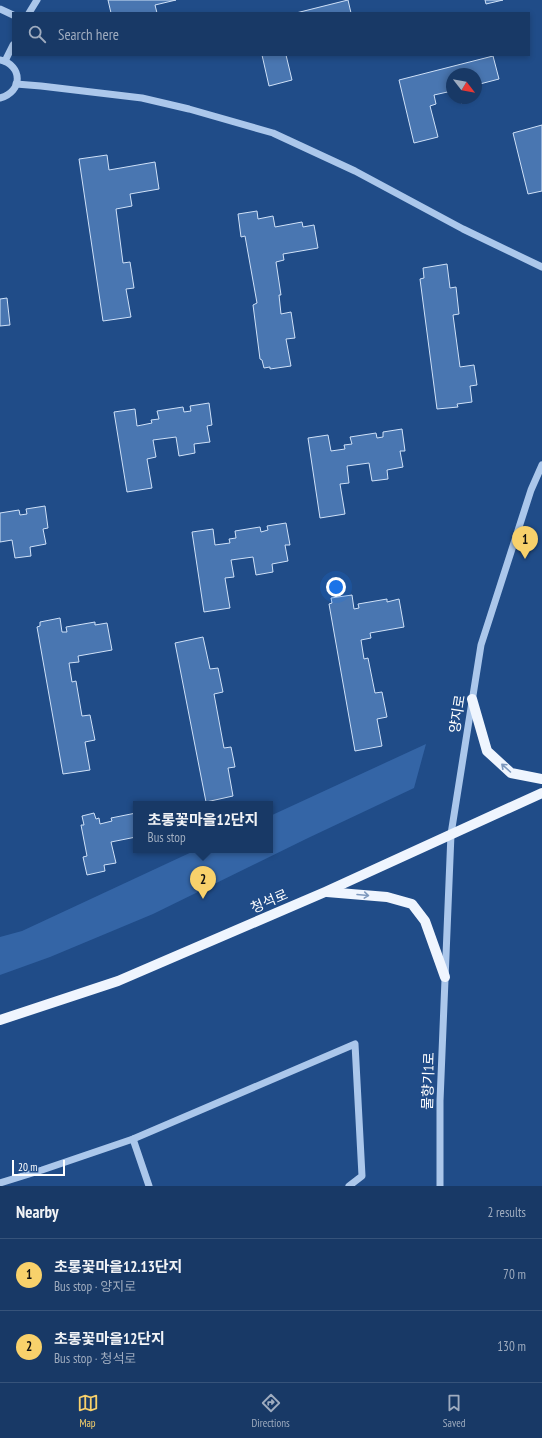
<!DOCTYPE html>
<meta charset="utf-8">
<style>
:root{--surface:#183966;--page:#21406c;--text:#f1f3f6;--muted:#9facbf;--line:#36537a;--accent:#f8d16b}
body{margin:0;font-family:"PT Sans Narrow","Noto Sans KR",sans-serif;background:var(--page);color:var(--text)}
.compass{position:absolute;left:446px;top:68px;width:36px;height:36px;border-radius:50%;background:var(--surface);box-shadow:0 2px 6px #0003;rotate:121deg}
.scale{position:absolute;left:12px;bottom:10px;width:53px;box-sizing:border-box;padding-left:4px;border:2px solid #fff;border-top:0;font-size:11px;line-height:14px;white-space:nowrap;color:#fff;-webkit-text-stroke:3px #204c88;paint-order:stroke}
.you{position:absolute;left:336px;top:587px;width:14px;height:14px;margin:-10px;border:3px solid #fff;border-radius:50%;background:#1a73e8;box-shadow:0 0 0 6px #1a73e833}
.badge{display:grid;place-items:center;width:26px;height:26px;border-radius:50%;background:var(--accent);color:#111;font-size:13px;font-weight:700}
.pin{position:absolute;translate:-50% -33px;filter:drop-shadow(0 1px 2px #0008)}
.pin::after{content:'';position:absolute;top:21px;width:14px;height:12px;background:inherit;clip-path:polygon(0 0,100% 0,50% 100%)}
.popup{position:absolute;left:133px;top:801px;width:140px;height:52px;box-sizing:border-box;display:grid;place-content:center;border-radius:0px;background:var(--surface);filter:drop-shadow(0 1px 3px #0005);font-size:13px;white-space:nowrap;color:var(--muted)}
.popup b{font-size:15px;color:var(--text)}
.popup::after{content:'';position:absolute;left:50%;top:100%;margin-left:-8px;border:8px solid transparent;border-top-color:var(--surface)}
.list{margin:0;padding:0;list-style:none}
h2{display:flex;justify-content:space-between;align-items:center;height:52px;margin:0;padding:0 16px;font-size:17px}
h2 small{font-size:13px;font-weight:400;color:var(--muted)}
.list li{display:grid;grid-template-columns:26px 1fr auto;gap:12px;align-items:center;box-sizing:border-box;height:72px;padding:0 16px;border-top:1px solid var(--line)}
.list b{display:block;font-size:15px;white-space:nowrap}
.list p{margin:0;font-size:13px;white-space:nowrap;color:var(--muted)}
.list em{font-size:13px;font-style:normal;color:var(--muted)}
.icon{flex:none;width:22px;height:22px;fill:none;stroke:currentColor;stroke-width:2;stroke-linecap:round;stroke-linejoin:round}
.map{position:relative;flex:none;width:542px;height:1186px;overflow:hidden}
.search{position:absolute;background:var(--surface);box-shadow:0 2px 6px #0003;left:12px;right:12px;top:12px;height:44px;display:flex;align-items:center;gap:10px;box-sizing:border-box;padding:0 14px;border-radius:0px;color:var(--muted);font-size:15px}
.sheet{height:196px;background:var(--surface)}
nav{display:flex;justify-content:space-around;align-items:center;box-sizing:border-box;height:56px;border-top:1px solid var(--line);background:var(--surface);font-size:11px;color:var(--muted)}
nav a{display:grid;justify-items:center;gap:2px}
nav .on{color:var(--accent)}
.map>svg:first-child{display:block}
.green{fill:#3465a6}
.building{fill:#4976b1;stroke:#cfe1f8}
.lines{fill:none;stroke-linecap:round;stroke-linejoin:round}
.minor{stroke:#abc7eb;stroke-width:7}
.major{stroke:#eff5fe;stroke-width:10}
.oneway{stroke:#7d98bd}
.labels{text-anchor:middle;stroke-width:3;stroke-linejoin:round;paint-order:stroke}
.street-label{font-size:14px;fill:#fff;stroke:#204c88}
</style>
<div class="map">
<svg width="542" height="1186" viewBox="0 0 542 1186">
<rect width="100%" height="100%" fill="#204c88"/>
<polygon class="green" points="426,744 414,788 308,838 153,914 50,957 0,975 0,937 22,931 196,850 270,850 270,816"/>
<g class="building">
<polygon points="108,0 176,0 155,5 157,13 111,13"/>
<polygon points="348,0 351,13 296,13"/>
<polygon points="485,0 503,0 486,4"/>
<polygon points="262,55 286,55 292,80 269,86"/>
<polygon points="493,56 499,79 476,85 476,74 452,74 452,91 434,95 436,104 430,106 438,137 414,143 399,80"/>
<polygon points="460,98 468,98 469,101 461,103"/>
<polygon points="542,125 542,191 528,194 513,133"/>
<polygon points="107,155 109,170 155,162 159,189 130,194 132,206 116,209 123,263 130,262 134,288 126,289 131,317 103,321 79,159"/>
<polygon points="257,211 258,219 273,216 275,227 302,222 303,227 314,225 318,248 283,254 284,260 276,262 281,295 279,295 281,314 291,312 295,338 286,339 291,366 270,369 270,367 264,368 262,360 260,359 253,305 257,303 245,236 241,237 238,214"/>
<polygon points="447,264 450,288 456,287 459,314 453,315 460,367 474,365 477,385 470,386 472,402 457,404 458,407 437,409 420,279 424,278 423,268"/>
<polygon points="7,298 10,325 0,326 0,299"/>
<polygon points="209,403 212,425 207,426 210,442 194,444 195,453 179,456 176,437 153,440 156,457 147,459 152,488 127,492 114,412 135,409 137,426 152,423 151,420 159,419 157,411 183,407 184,412 191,411 190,406"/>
<polygon points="402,429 405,451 400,451 403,467 387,470 388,479 372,481 369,463 347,466 349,483 340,484 345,514 320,518 308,438 328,435 331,451 345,449 344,445 352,444 350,437 376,433 377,438 383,437 383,432"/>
<polygon points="45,506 48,528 43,529 46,544 30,547 31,556 15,558 12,540 0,542 0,513 19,510 20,515 27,514 26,509"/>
<polygon points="286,523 290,545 285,545 288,561 272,564 273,572 256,575 253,557 231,560 234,577 225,578 230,608 204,612 192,532 213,529 215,545 230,543 229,539 236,538 235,531 260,527 261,532 268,530 267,526"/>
<polygon points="352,595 354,609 359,608 358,604 387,599 387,602 399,599 404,627 370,633 371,638 361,640 364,659 368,658 375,693 382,692 387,717 377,719 382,746 355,751 329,604 332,603 331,598"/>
<polygon points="60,618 62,632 67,632 66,627 95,622 95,625 107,623 112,650 78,656 79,662 69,663 72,682 76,681 82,716 90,715 95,740 85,742 90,770 63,774 37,627 40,626 40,622"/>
<polygon points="203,637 210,669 218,668 223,692 214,694 224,748 231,747 235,767 228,768 233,796 206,802 175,643"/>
<polygon points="94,813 96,819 99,818 100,824 112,821 111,818 136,813 136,837 111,842 116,863 104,865 105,871 87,875 83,857 87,856 81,825 84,825 82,816"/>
</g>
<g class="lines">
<g class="minor">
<polyline points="0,9 13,15"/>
<polyline points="29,13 37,0"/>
<path d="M 0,60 C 23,65 23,92 0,98"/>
<polyline points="5,61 13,45"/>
<polyline points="16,84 41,86 142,98 189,109 273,133 355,171 463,229 542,267"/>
<polyline points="133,1139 149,1186"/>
<polyline points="0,1183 42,1170 133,1139 355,1044 362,1176 349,1186"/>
<polyline points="440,1186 440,1101 451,834 481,645 531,490 542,465"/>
</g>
<g class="major">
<polyline points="472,699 487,751 511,773 542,779"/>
<polyline points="327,892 387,897 412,904 425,921 445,977"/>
<polyline points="0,1020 118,981 325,892 542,793"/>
</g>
</g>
<defs><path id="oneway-shaft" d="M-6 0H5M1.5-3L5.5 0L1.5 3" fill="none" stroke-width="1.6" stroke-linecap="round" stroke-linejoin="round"/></defs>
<g class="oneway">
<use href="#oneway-shaft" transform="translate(506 768) rotate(-138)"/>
<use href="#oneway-shaft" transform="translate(363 895) rotate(5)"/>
</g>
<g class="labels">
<g class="street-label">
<text transform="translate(457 714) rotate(-81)" y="5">양지로</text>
<text transform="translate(269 901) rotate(-23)" y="5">청석로</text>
<text transform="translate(428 1081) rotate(-88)" y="5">물향기1로</text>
</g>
</g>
</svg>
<svg class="compass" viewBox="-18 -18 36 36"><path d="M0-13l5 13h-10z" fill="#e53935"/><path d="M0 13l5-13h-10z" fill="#9facbf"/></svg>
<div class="scale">20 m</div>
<div class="you"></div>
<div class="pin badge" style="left:525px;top:559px">1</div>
<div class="pin badge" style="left:203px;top:899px">2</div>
<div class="popup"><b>초롱꽃마을12단지</b>Bus stop</div>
<div class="search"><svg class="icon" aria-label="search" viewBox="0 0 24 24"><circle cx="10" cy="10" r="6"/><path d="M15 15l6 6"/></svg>Search here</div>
</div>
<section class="sheet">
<h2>Nearby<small>2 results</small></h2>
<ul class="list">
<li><span class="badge">1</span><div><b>초롱꽃마을12.13단지</b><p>Bus stop · 양지로</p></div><em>70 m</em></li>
<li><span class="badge">2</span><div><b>초롱꽃마을12단지</b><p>Bus stop · 청석로</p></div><em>130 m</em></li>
</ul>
</section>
<nav>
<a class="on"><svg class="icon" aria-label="map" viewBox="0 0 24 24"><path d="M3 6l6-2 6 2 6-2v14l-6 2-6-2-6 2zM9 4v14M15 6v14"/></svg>Map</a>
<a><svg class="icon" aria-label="directions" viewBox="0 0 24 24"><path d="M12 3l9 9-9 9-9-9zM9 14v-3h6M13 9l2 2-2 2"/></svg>Directions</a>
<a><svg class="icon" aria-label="saved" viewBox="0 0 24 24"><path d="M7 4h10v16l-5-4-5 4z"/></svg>Saved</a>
</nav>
